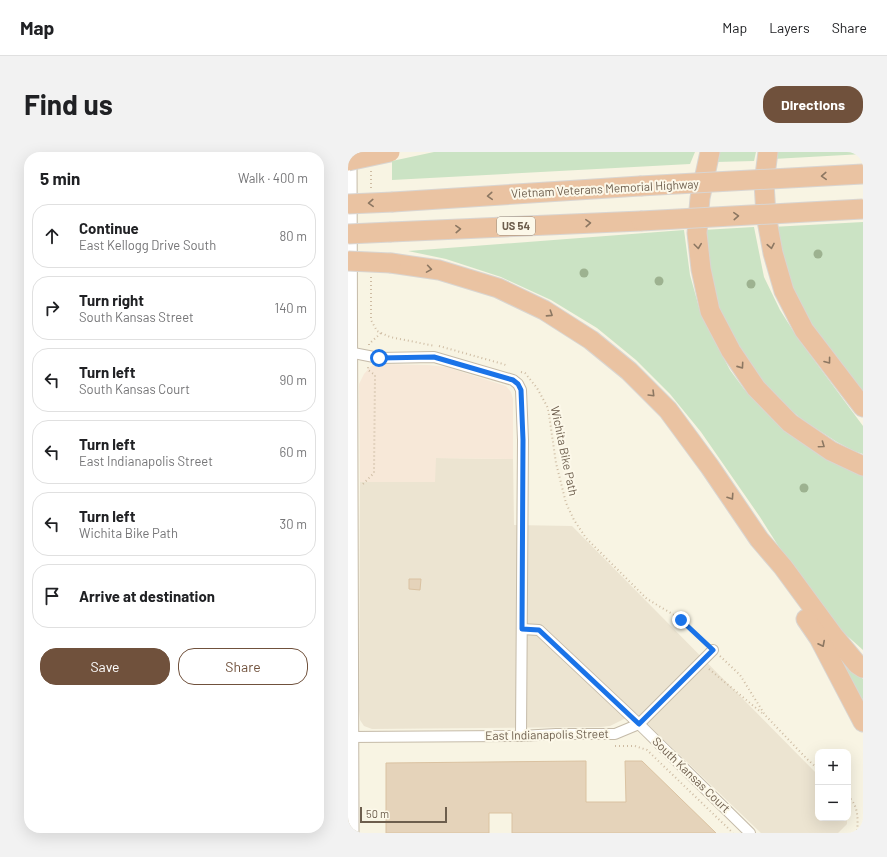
<!DOCTYPE html>
<meta charset="utf-8">
<style>
:root{--surface:#fff;--page:#f2f2f2;--text:#202124;--muted:#757577;--line:#e0e0e0;--accent:#70513c}
body{margin:0;font-family:Barlow,sans-serif;background:var(--page);color:var(--text)}
.controls{position:absolute;right:12px;bottom:12px;display:grid;overflow:hidden;border-radius:8px;box-shadow:0 4px 16px #0002}
.controls button{width:36px;height:36px;display:grid;place-items:center;padding:0;border:0;border-bottom:1px solid var(--line);background:var(--surface);color:var(--text);font:20px sans-serif}
.scale{position:absolute;left:12px;bottom:10px;width:87px;box-sizing:border-box;padding-left:4px;border:2px solid #6d5e4d;border-top:0;font-size:11px;line-height:14px;white-space:nowrap;color:#6d5e4d;-webkit-text-stroke:3px #fcf8e9;paint-order:stroke}
.stop{position:absolute;width:12px;height:12px;margin:-9px;border:3px solid #1a73e8;border-radius:50%;background:#fff}
.stop.end{background:#1a73e8;border-color:#fff;box-shadow:0 1px 4px #0008}
.list{margin:0;padding:0;list-style:none}
h2{display:flex;justify-content:space-between;align-items:center;height:52px;margin:0;padding:0 16px;font-size:17px}
h2 small{font-size:13px;font-weight:400;color:var(--muted)}
.list li{display:grid;grid-template-columns:26px 1fr auto;gap:12px;align-items:center;box-sizing:border-box;height:64px;margin:0 8px 8px;padding:0 8px;border:1px solid var(--line);border-radius:16px}
.list b{display:block;font-size:15px;white-space:nowrap}
.list p{margin:0;font-size:13px;white-space:nowrap;color:var(--muted)}
.list em{font-size:13px;font-style:normal;color:var(--muted)}
.actions{display:flex;gap:8px;padding:12px 16px}
.actions a{flex:1;padding:9px 0;border:1px solid var(--accent);border-radius:16px;text-align:center;font-size:14px;color:var(--accent)}
.actions .main{background:var(--accent);color:#fff}
.icon{flex:none;width:22px;height:22px;fill:none;stroke:currentColor;stroke-width:2;stroke-linecap:round;stroke-linejoin:round}
.map{position:relative;flex:none;width:515px;height:681px;overflow:hidden;border-radius:16px}
header{display:flex;align-items:center;gap:24px;box-sizing:border-box;height:56px;padding:0 20px;background:var(--surface);border-bottom:1px solid var(--line)}
header strong{font-size:19px}
nav{display:flex;gap:22px;margin-inline-start:auto;font-size:14px}
.intro{display:flex;align-items:center;justify-content:space-between;box-sizing:border-box;height:96px;padding:0 24px}
h1{margin:0;font-size:28px}
.button{padding:10px 18px;border-radius:16px;background:var(--accent);color:#fff;font-size:14px;font-weight:700}
main{display:flex;gap:24px;padding:0 24px}
aside{flex:1;background:var(--surface);border-radius:16px;box-shadow:0 4px 16px #0002}
.map>svg:first-child{display:block}
.residential{fill:#ece4d1}
.commercial{fill:#f7e8d8}
.green{fill:#cbe3c4}
.building{fill:#e5d3ba;stroke:#dac2a1}
.lines{fill:none;stroke-linecap:round;stroke-linejoin:round}
.minor-casing{stroke:#c5bba9;stroke-width:12}
.tertiary-casing{stroke:#c5bba9;stroke-width:15}
.motorway-casing{stroke:#d9d5d1;stroke-width:21}
.path{stroke:#cebca3;stroke-width:2;stroke-dasharray:1 3;stroke-linecap:butt}
.minor{stroke:#fff;stroke-width:10}
.tertiary{stroke:#fff;stroke-width:13}
.motorway{stroke:#eac3a2;stroke-width:19}
.motorway-bridge-casing{stroke:#d9d5d1;stroke-width:21;stroke-linecap:butt}
.motorway-bridge{stroke:#eac3a2;stroke-width:19}
.tree{fill:#9db290}
.oneway{stroke:#8c7762}
.route{stroke:#1a73e8;stroke-width:5}
.labels{text-anchor:middle;stroke-width:4;stroke-linejoin:round;paint-order:stroke}
.shield{fill:#fcf8e9;stroke:#988c7c;stroke-width:1}
.shield-label{font-size:11px;font-weight:bold;fill:#6d5e4d}
.street-label{font-size:12px;fill:#6d5e4d;stroke:#fcf8e9}
</style>
<header>
<strong>Map</strong>
<nav><a>Map</a><a>Layers</a><a>Share</a></nav>
</header>
<div class="intro"><h1>Find us</h1><a class="button">Directions</a></div>
<main>
<aside>
<h2>5 min<small>Walk · 400 m</small></h2>
<ul class="list">
<li><svg class="icon" aria-label="ahead" viewBox="0 0 24 24"><path d="M12 20V5M6 11l6-6 6 6"/></svg><div><b>Continue</b><p>East Kellogg Drive South</p></div><em>80 m</em></li>
<li><svg class="icon" aria-label="right" viewBox="0 0 24 24"><path d="M7 20v-9h11M14 6l5 5-5 5"/></svg><div><b>Turn right</b><p>South Kansas Street</p></div><em>140 m</em></li>
<li><svg class="icon" aria-label="left" viewBox="0 0 24 24"><path d="M17 20v-9H6M10 6l-5 5 5 5"/></svg><div><b>Turn left</b><p>South Kansas Court</p></div><em>90 m</em></li>
<li><svg class="icon" aria-label="left" viewBox="0 0 24 24"><path d="M17 20v-9H6M10 6l-5 5 5 5"/></svg><div><b>Turn left</b><p>East Indianapolis Street</p></div><em>60 m</em></li>
<li><svg class="icon" aria-label="left" viewBox="0 0 24 24"><path d="M17 20v-9H6M10 6l-5 5 5 5"/></svg><div><b>Turn left</b><p>Wichita Bike Path</p></div><em>30 m</em></li>
<li><svg class="icon" aria-label="arrive" viewBox="0 0 24 24"><path d="M6 21V4h12l-3 4 3 4H6"/></svg><div><b>Arrive at destination</b></div></li>
</ul>
<div class="actions"><a class="main">Save</a><a>Share</a></div>
</aside>
<div class="map">
<svg width="515" height="681" viewBox="0 0 515 681">
<rect width="100%" height="100%" fill="#f8f4e3"/>
<polygon class="residential" points="87,306 165,307 166,373 224,374 470,623 470,666 499,666 499,672 490,681 413,681 288,561 262,574 253,575 24,577 16,574 12,568 11,559 12,330 87,330"/>
<polygon class="commercial" points="33,212 80,213 98,215 158,234 163,240 165,247 165,307 88,306 87,330 12,330 11,232 16,222 23,214"/>
<g class="green">
<polygon points="86,0 347,0 342,12 44,28 44,9"/>
<polygon points="371,0 408,0 406,9 368,10"/>
<polygon points="426,0 515,0 515,2 425,7"/>
<polygon points="515,70 515,245 457,167 440,131 424,75"/>
<polygon points="406,75 416,125 432,158 449,185 515,274 515,302 506,299 489,290 455,268 424,243 382,185 367,146 355,78"/>
<polygon points="336,78 342,123 352,159 366,188 382,218 396,237 421,263 446,284 515,320 515,498 486,472 459,433 431,395 412,365 353,280 322,242 288,208 249,176 203,148 153,125 98,107 60,99"/>
<polygon points="499,513 515,527 515,548 498,519"/>
</g>
<g class="building">
<polygon points="61,427 73,427 72,438 61,437"/>
<polygon points="238,609 238,650 278,650 277,609 294,609 368,681 164,681 164,661 141,661 141,681 38,681 38,611"/>
</g>
<g class="lines">
<defs>
<g id="minor">
<polyline points="0,200 31,206 86,205 165,228 170,232 173,238 175,288 173,584"/>
<polyline points="174,477 191,478 291,572 402,681"/>
<polyline points="0,585 173,584 208,582 267,582 291,572 365,498"/>
</g>
<polyline id="tertiary" points="2,1 4,681"/>
<g id="motorway">
<polyline points="362,0 352,46 349,81 353,117 362,159 383,199 408,236 442,271 483,299 515,314"/>
<polyline points="420,0 416,31 418,63 425,101 436,139 456,178 515,255"/>
<polyline points="45,50 292,34"/>
<polyline points="43,80 293,69"/>
<polyline points="43,111 91,118 150,136 196,158 243,188 281,219 320,258 362,315 411,387 435,415 485,483 509,512 515,516"/>
<polyline points="458,467 471,486 515,570"/>
</g>
</defs>
<use href="#minor" class="minor-casing"/>
<use href="#tertiary" class="tertiary-casing"/>
<use href="#motorway" class="motorway-casing"/>
<g class="path">
<polyline points="23,19 23,37"/>
<polyline points="23,125 23,168 29,179 42,185 87,194"/>
<polyline points="21,193 21,192 33,181"/>
<polyline points="91,194 155,212 160,214"/>
<polyline points="173,220 177,221 189,236 200,256 208,311 218,351 226,368 238,386 299,447 333,467 359,491"/>
<polyline points="15,332 26,321 27,223 20,218 20,213"/>
<polyline points="372,504 392,523 417,563 458,606 470,617"/>
<polyline points="361,517 414,561"/>
<polyline points="267,594 287,594 299,598 385,681"/>
<path d="M 500,644 C 511,654 510,668 509,681"/>
</g>
<use href="#minor" class="minor"/>
<use href="#tertiary" class="tertiary"/>
<use href="#motorway" class="motorway"/>
<defs>
<g id="motorway-bridge">
<polyline points="0,9 42,0"/>
<polyline points="292,34 515,22"/>
<polyline points="0,52 45,50"/>
<polyline points="293,69 515,57"/>
<polyline points="0,82 43,80"/>
<polyline points="0,109 43,111"/>
</g>
</defs>
<use href="#motorway-bridge" class="motorway-bridge-casing"/>
<use href="#motorway-bridge" class="motorway-bridge"/>
</g>
<g class="tree">
<circle cx="470" cy="102" r="4.5"/>
<circle cx="236" cy="121" r="4.5"/>
<circle cx="311" cy="129" r="4.5"/>
<circle cx="403" cy="132" r="4.5"/>
<circle cx="456" cy="336" r="4.5"/>
</g>
<defs><path id="oneway-chevron" d="M-2-3.5L2.5 0L-2 3.5" fill="none" stroke-width="1.6" stroke-linecap="round" stroke-linejoin="round"/></defs>
<g class="oneway">
<use href="#oneway-chevron" transform="translate(476 24) rotate(177)"/>
<use href="#oneway-chevron" transform="translate(142 44) rotate(176)"/>
<use href="#oneway-chevron" transform="translate(23 51) rotate(177)"/>
<use href="#oneway-chevron" transform="translate(388 64) rotate(-3)"/>
<use href="#oneway-chevron" transform="translate(240 71) rotate(-3)"/>
<use href="#oneway-chevron" transform="translate(110 77) rotate(-3)"/>
<use href="#oneway-chevron" transform="translate(350 94) rotate(83)"/>
<use href="#oneway-chevron" transform="translate(423 94) rotate(79)"/>
<use href="#oneway-chevron" transform="translate(81 117) rotate(9)"/>
<use href="#oneway-chevron" transform="translate(202 162) rotate(33)"/>
<use href="#oneway-chevron" transform="translate(480 209) rotate(53)"/>
<use href="#oneway-chevron" transform="translate(393 214) rotate(55)"/>
<use href="#oneway-chevron" transform="translate(304 242) rotate(45)"/>
<use href="#oneway-chevron" transform="translate(474 293) rotate(35)"/>
<use href="#oneway-chevron" transform="translate(383 345) rotate(56)"/>
<use href="#oneway-chevron" transform="translate(474 492) rotate(63)"/>
</g>
<g class="lines">
<polyline class="route" points="31,206 86,205 165,228 170,232 173,238 175,288 174,477 191,478 291,572 365,498 333,468"/>
</g>
<g class="labels">
<rect class="shield" x="149" y="65" width="38" height="18" rx="3"/>
<g class="shield-label">
<text x="168" y="78">US 54</text>
</g>
<g class="street-label">
<text transform="translate(257 37) rotate(-3)" y="4">Vietnam Veterans Memorial Highway</text>
<text transform="translate(216 299) rotate(78)" y="4">Wichita Bike Path</text>
<text transform="translate(199 583) rotate(-1)" y="4">East Indianapolis Street</text>
<text transform="translate(343 623) rotate(44)" y="4">South Kansas Court</text>
</g>
</g>
</svg>
<div class="controls">
<button>+</button>
<button>−</button>
</div>
<div class="scale">50 m</div>
<div class="stop" style="left:31px;top:206px"></div>
<div class="stop end" style="left:333px;top:468px"></div>
</div>
</main>
